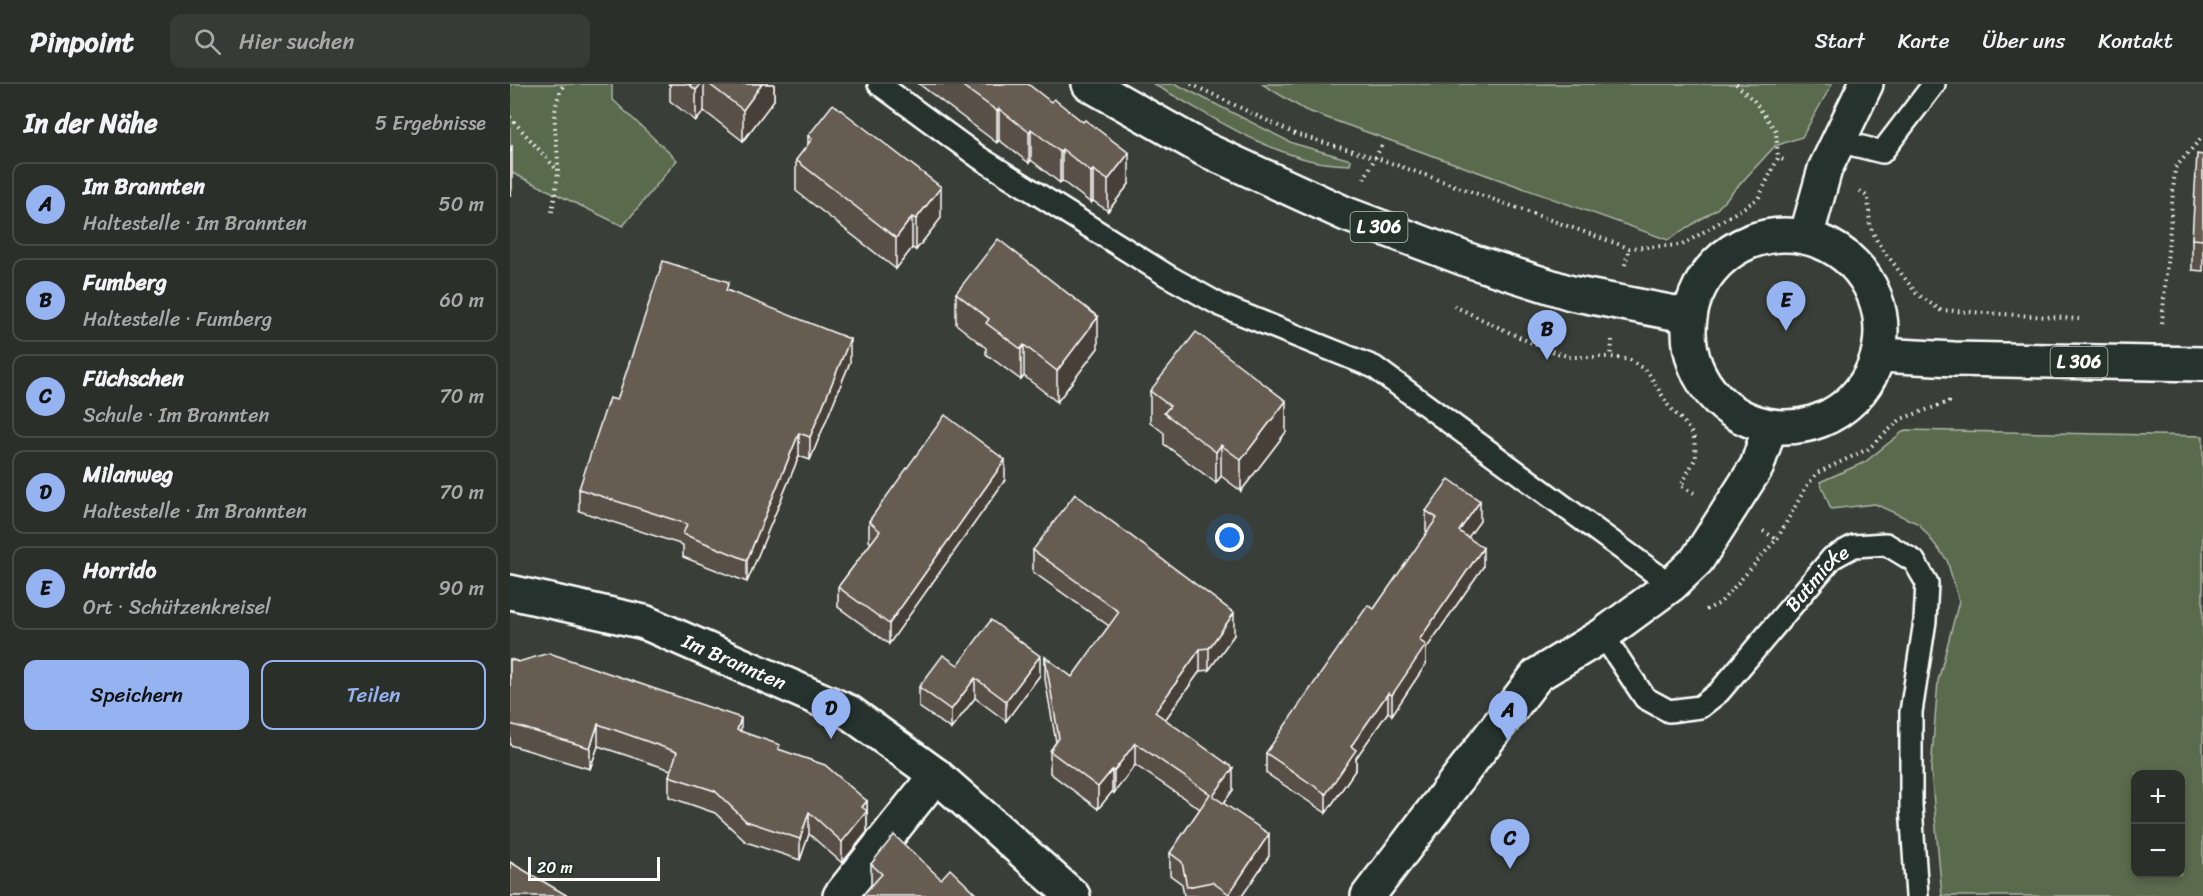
<!DOCTYPE html>
<html lang="de">
<meta charset="utf-8">
<style>
:root{--surface:#2b2f2a;--page:#373b36;--text:#f1f3f6;--muted:#a6a9a8;--line:#474a47;--accent:#95b2f1}
body{margin:0;font-family:Sriracha,sans-serif;background:var(--page);color:var(--text)}
.controls{position:absolute;right:18px;bottom:18px;display:grid;overflow:hidden;border-radius:12px;box-shadow:0 3px 9px #0003}
.controls button{width:54px;height:54px;display:grid;place-items:center;padding:0;border:0;border-bottom:2px solid var(--line);background:var(--surface);color:var(--text);font:30px sans-serif}
.scale{position:absolute;left:18px;bottom:15px;width:132px;box-sizing:border-box;padding-left:6px;border:3px solid #fff;border-top:0;font-size:16px;line-height:21px;white-space:nowrap;color:#fff;-webkit-text-stroke:4px #26332d;paint-order:stroke}
.you{position:absolute;left:720px;top:454px;width:21px;height:21px;margin:-15px;border:4px solid #fff;border-radius:50%;background:#1a73e8;box-shadow:0 0 0 9px #1a73e833}
.badge{display:grid;place-items:center;width:39px;height:39px;border-radius:50%;background:var(--accent);color:#111;font-size:20px;font-weight:700}
.pin{position:absolute;translate:-50% -50px;filter:drop-shadow(0 2px 3px #0008)}
.pin::after{content:'';position:absolute;top:32px;width:21px;height:18px;background:inherit;clip-path:polygon(0 0,100% 0,50% 100%)}
.list{margin:0;padding:0;list-style:none}
h2{display:flex;justify-content:space-between;align-items:center;height:78px;margin:0;padding:0 24px;font-size:26px}
h2 small{font-size:20px;font-weight:400;color:var(--muted)}
.list li{display:grid;grid-template-columns:39px 1fr auto;gap:18px;align-items:center;box-sizing:border-box;height:84px;margin:0 12px 12px;padding:0 12px;border:2px solid var(--line);border-radius:12px}
.list b{display:block;font-size:22px;white-space:nowrap}
.list p{margin:0;font-size:20px;white-space:nowrap;color:var(--muted)}
.list em{font-size:20px;font-style:normal;color:var(--muted)}
.actions{display:flex;gap:12px;padding:18px 24px}
.actions a{flex:1;padding:14px 0;border:2px solid var(--accent);border-radius:12px;text-align:center;font-size:21px;color:var(--accent)}
.actions .main{background:var(--accent);color:#111}
.icon{flex:none;width:33px;height:33px;fill:none;stroke:currentColor;stroke-width:2;stroke-linecap:round;stroke-linejoin:round}
.map{position:relative;flex:none;width:1693px;height:812px;overflow:hidden}
header{display:flex;align-items:center;gap:36px;box-sizing:border-box;height:84px;padding:0 30px;background:var(--surface);border-bottom:2px solid var(--line)}
header strong{font-size:28px}
nav{display:flex;gap:33px;margin-inline-start:auto;font-size:21px}
.search{width:420px;height:54px;background:var(--page);display:flex;align-items:center;gap:15px;box-sizing:border-box;padding:0 21px;border-radius:12px;color:var(--muted);font-size:22px}
main{display:flex}
aside{flex:1;background:var(--surface)}
.map>svg:first-child{display:block}
.green{fill:#5a6b4d;stroke:#acb5a6;stroke-width:1.5;fill-rule:evenodd}
.lines{fill:none;stroke-linecap:round;stroke-linejoin:round}
.service-casing{stroke:#fff;stroke-width:26}
.minor-casing{stroke:#fff;stroke-width:38}
.primary-casing{stroke:#fff;stroke-width:38}
.path{stroke:#fff;stroke-width:4;stroke-dasharray:1.5 4.5;stroke-linecap:butt}
.service{stroke:#26332d;stroke-width:21}
.minor{stroke:#26332d;stroke-width:33}
.primary{stroke:#26332d;stroke-width:33}
.wall{fill:#584f46;stroke:#fff;stroke-width:1.5}
.shaded-wall{fill:#474039;stroke:#fff;stroke-width:1.5}
.building{fill:#665c51;stroke:#fff;stroke-width:1.5}
.labels{text-anchor:middle;stroke-width:5;stroke-linejoin:round;paint-order:stroke}
.shield{fill:#26332d;stroke:#bec2c0;stroke-width:1.5}
.shield-label{font-size:18px;font-weight:bold;fill:#fff}
.street-label{font-size:20px;fill:#fff;stroke:#26332d}
</style>
<header>
<strong>Pinpoint</strong>
<div class="search"><svg class="icon" aria-label="search" viewBox="0 0 24 24"><circle cx="10" cy="10" r="6"/><path d="M15 15l6 6"/></svg>Hier suchen</div>
<nav><a>Start</a><a>Karte</a><a>Über uns</a><a>Kontakt</a></nav>
</header>
<main>
<aside>
<h2>In der Nähe<small>5 Ergebnisse</small></h2>
<ul class="list">
<li><span class="badge">A</span><div><b>Im Brannten</b><p>Haltestelle · Im Brannten</p></div><em>50 m</em></li>
<li><span class="badge">B</span><div><b>Fumberg</b><p>Haltestelle · Fumberg</p></div><em>60 m</em></li>
<li><span class="badge">C</span><div><b>Füchschen</b><p>Schule · Im Brannten</p></div><em>70 m</em></li>
<li><span class="badge">D</span><div><b>Milanweg</b><p>Haltestelle · Im Brannten</p></div><em>70 m</em></li>
<li><span class="badge">E</span><div><b>Horrido</b><p>Ort · Schützenkreisel</p></div><em>90 m</em></li>
</ul>
<div class="actions"><a class="main">Speichern</a><a>Teilen</a></div>
</aside>
<div class="map">
<svg width="1693" height="812" viewBox="0 0 1693 812">
<rect width="100%" height="100%" fill="#393f38"/>
<filter id="ink" filterUnits="userSpaceOnUse"><feTurbulence type="fractalNoise" baseFrequency=".0167" numOctaves="2"/><feDisplacementMap in="SourceGraphic" scale="12" xChannelSelector="R" yChannelSelector="G"/><feConvolveMatrix kernelMatrix="1 2 1 2 8 2 1 2 1" color-interpolation-filters="sRGB"/></filter>
<g filter="url(#ink)">
<g class="green">
<polygon points="0,0 102,0 102,15 167,76 113,142 0,88"/>
<path d="M 643,0 L 666,0 L 782,59 L 841,76 L 840,81 C 827,80 812,80 799,76 C 744,62 693,27 643,0 Z"/>
<polygon points="752,0 1322,0 1292,53 1265,62 1207,125 1158,156 795,26"/>
<path d="M 1395,346 L 1693,352 L 1693,812 L 1432,812 L 1421,686 L 1428,597 L 1449,517 L 1437,476 L 1409,440 L 1365,420 L 1321,425 L 1310,398 L 1355,378 ZM 1626,690 L 1670,690 L 1670,790 L 1626,790 Z"/>
</g>
<g class="lines">
<defs>
<g id="service">
<polyline points="369,0 470,74 658,192 712,222 864,283 1161,501"/>
<polyline points="1328,57 1372,68 1424,0"/>
<path id="s1" d="M 1093,551 L 1135,614 L 1159,627 L 1190,623 L 1209,608 L 1322,474 L 1344,462 L 1376,460 L 1404,477 L 1417,499 L 1415,537 L 1401,628 L 1401,722 L 1407,812"/>
</g>
<g id="minor">
<polyline points="1296,153 1315,85 1356,0"/>
<path id="s2" d="M 0,508 L 134,538 L 339,628 L 426,691 L 563,812"/>
<polyline points="330,812 426,691"/>
<polyline points="858,812 1027,591 1093,551 1161,501 1187,476 1247,382 1260,342"/>
</g>
<g id="primary">
<polyline points="579,0 694,65 836,130 961,177 1061,209 1180,232"/>
<circle cx="1275" cy="247" r="96"/>
<polyline points="1369,271 1444,275 1693,280"/>
</g>
</defs>
<use href="#service" class="service-casing"/>
<use href="#minor" class="minor-casing"/>
<use href="#primary" class="primary-casing"/>
<g class="path">
<polyline points="681,0 785,50 870,75 1119,164 1172,161 1248,115 1268,74 1277,77"/>
<polyline points="1226,0 1244,17 1266,47 1268,74"/>
<polyline points="0,33 47,86"/>
<polyline points="854,95 872,61"/>
<polyline points="1350,107 1358,113 1360,142 1368,159 1406,209 1430,226 1569,235"/>
<path d="M 42,128 C 44,115 47,100 48,87 C 49,54 37,31 54,0"/>
<polyline points="1115,181 1119,164"/>
<polyline points="944,222 1032,264 1060,273 1101,273"/>
<polyline points="1652,239 1665,84 1693,52"/>
<polyline points="1102,256 1101,273 1120,276 1138,288 1158,321 1179,344 1184,354 1186,373 1171,402 1184,409"/>
<polyline points="1253,447 1267,455"/>
<polyline points="1196,526 1210,519 1267,455 1296,403 1307,389 1358,365 1391,335 1439,318 1439,314"/>
</g>
<use href="#service" class="service"/>
<use href="#minor" class="minor"/>
<use href="#primary" class="primary"/>
</g>
<g class="wall">
<polygon points="158,0 264,0 264,16 233,57 194,27 186,37 160,17 160,1"/>
<polygon points="409,0 518,0 619,100 598,127 583,117 581,119 552,97 550,99 521,76 519,79 489,56 487,59"/>
<polygon points="298,52 431,134 406,166 402,164 386,185 286,107 286,76 298,61"/>
<polygon points="1693,71 1693,187 1682,186 1682,155"/>
<polygon points="219,207 340,278 300,376 289,372 237,498 173,473 173,461 69,427 69,405 107,316"/>
<polygon points="446,209 588,264 547,318 514,292 511,296 476,270 476,264 446,240"/>
<polygon points="640,307 776,348 731,407 711,392 706,399 654,360 654,349 640,338"/>
<polygon points="495,396 379,560 328,523 328,503 361,459 359,457 359,437"/>
<polygon points="916,427 970,437 958,453 973,483 916,565 916,580 882,631 878,628 846,674 846,685 816,729 756,689 756,669 864,525 918,448 916,447"/>
<polygon points="523,466 724,551 699,586 690,587 655,636 723,706 713,719 759,772 732,812 674,812 672,800 660,791 660,769 690,725 625,681 604,709 602,708 588,725 540,689 540,667 546,658 535,595 535,573 562,593 599,542 523,488"/>
<polygon points="0,575 231,648 270,666 357,717 357,748 332,779 299,750 290,776 236,758 205,729 159,713 159,692 161,686 88,662 80,685 0,661"/>
<polygon points="448,581 530,591 496,637 465,614 441,645 409,623 409,603"/>
<polygon points="361,780 431,795 361,803"/>
</g>
<g class="shaded-wall">
<polygon points="191,0 194,0 194,27 186,37 186,6"/>
<polygon points="252,0 264,0 264,16 233,57 233,26"/>
<polygon points="489,25 489,56 487,59 487,27"/>
<polygon points="521,45 521,76 519,79 519,48"/>
<polygon points="2,61 2,105 0,112 0,69"/>
<polygon points="552,65 552,97 550,99 550,68"/>
<polygon points="619,69 619,100 598,127 598,96"/>
<polygon points="583,86 583,117 581,119 581,88"/>
<polygon points="431,103 431,134 406,166 406,135"/>
<polygon points="402,133 402,164 386,185 386,154"/>
<polygon points="588,233 588,264 547,318 547,287"/>
<polygon points="340,255 340,278 300,376 300,353"/>
<polygon points="514,261 514,292 511,296 511,265"/>
<polygon points="776,317 776,348 731,407 731,376"/>
<polygon points="289,349 289,372 237,498 237,476"/>
<polygon points="711,361 711,392 706,399 706,368"/>
<polygon points="495,376 495,396 379,560 379,540"/>
<polygon points="970,417 970,437 949,466 949,447"/>
<polygon points="973,464 973,483 916,565 916,580 882,631 882,611 909,556"/>
<polygon points="724,529 724,551 699,586 699,564"/>
<polygon points="690,565 690,587 645,650 645,628"/>
<polygon points="530,572 530,591 496,637 496,617"/>
<polygon points="465,594 465,614 441,645 441,626"/>
<polygon points="878,609 878,628 846,674 846,685 816,729 816,710 841,662"/>
<polygon points="231,634 231,655 227,646"/>
<polygon points="88,640 88,662 80,685 80,664"/>
<polygon points="625,659 625,681 604,709 604,687"/>
<polygon points="723,684 723,706 703,734 703,712"/>
<polygon points="602,686 602,708 588,725 588,703"/>
<polygon points="357,717 357,748 332,779 332,758 352,723"/>
<polygon points="299,728 299,750 290,776 290,755"/>
<polygon points="759,750 759,772 732,812 719,812 719,810"/>
</g>
<g class="building">
<polygon points="178,0 191,0 186,6"/>
<polygon points="199,0 252,0 233,26"/>
<polygon points="450,0 518,0 541,18 544,15 573,38 575,36 619,69 598,96 583,86 581,88 552,65 550,68 521,45 519,48 489,25 487,27"/>
<polygon points="323,20 431,103 406,135 402,133 386,154 286,76 302,55 298,52"/>
<polygon points="1687,70 1693,71 1693,156 1682,155"/>
<polygon points="488,155 588,233 547,287 514,261 511,265 476,239 479,235 446,209"/>
<polygon points="153,177 219,198 216,206 340,255 300,353 289,349 237,476 173,450 177,440 69,405 99,314 107,316"/>
<polygon points="686,248 776,317 731,376 711,361 706,368 654,329 660,322 640,307"/>
<polygon points="435,331 495,376 379,540 328,503 370,447 359,437"/>
<polygon points="939,395 970,417 949,447 973,464 909,556 916,561 882,611 878,609 841,662 846,666 816,710 756,669 858,521 864,525 927,434 916,427"/>
<polygon points="565,410 724,529 699,564 690,565 645,628 723,684 703,712 759,750 719,810 702,798 677,803 672,778 660,769 700,710 625,659 604,687 602,686 588,703 540,667 549,654 535,573 562,593 609,528 523,466"/>
<polygon points="481,536 530,572 496,617 465,594 441,626 409,603 433,571 448,581"/>
<polygon points="39,569 231,634 227,646 270,661 268,665 315,681 357,717 352,723 357,727 332,758 299,728 290,755 236,737 205,707 159,692 167,668 88,640 80,664 0,640 0,575 8,578"/>
<polygon points="384,751 431,795 440,785 468,812 352,812 372,790 361,780"/>
<polygon points="0,778 58,812 0,812"/>
</g>
</g>
<g class="labels">
<g class="shield">
<rect x="840.5" y="128" width="57" height="30" rx="4.5"/>
<rect x="1540.5" y="263" width="57" height="30" rx="4.5"/>
</g>
<g class="shield-label">
<text x="869" y="149">L 306</text>
<text x="1569" y="284">L 306</text>
</g>
<g class="street-label">
<text dy="7" stroke="none"><textPath href="#s1" startOffset="309">Butmicke</textPath></text>
<text dy="7" stroke="none"><textPath href="#s2" startOffset="236">Im Brannten</textPath></text>
</g>
</g>
</svg>
<div class="controls">
<button>+</button>
<button>−</button>
</div>
<div class="scale">20 m</div>
<div class="you"></div>
<div class="pin badge" style="left:998px;top:657px">A</div>
<div class="pin badge" style="left:1037px;top:276px">B</div>
<div class="pin badge" style="left:1000px;top:785px">C</div>
<div class="pin badge" style="left:321px;top:655px">D</div>
<div class="pin badge" style="left:1276px;top:247px">E</div>
</div>
</main>
